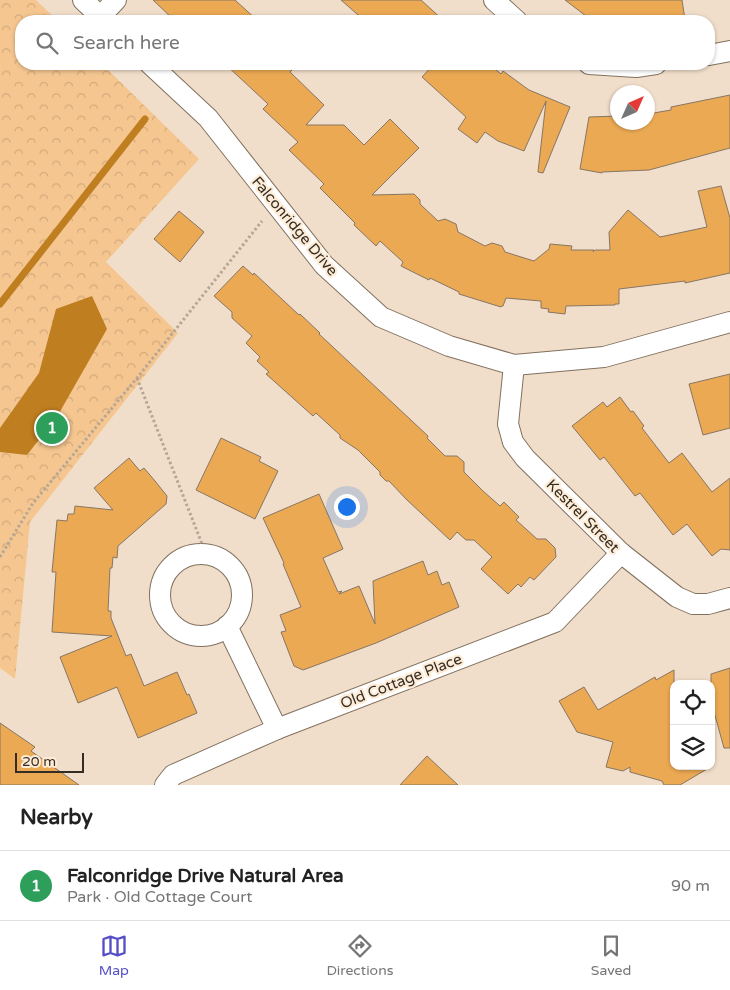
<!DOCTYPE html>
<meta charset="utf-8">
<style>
:root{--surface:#fff;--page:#f2f2f2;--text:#222;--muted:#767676;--line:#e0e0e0;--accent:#554ec6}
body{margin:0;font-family:"Varela Round",sans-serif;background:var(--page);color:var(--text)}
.controls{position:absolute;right:15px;bottom:15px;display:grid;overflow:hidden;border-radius:10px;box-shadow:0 1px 4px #0004}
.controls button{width:45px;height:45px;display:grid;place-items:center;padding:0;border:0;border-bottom:1px solid var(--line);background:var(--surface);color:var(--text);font:25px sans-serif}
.compass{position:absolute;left:610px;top:85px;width:45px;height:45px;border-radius:50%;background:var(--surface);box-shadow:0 1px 4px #0004;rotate:45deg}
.scale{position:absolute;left:15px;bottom:12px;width:69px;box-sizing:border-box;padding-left:5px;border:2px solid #342d25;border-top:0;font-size:14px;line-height:18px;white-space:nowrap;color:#342d25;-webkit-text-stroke:4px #feecd7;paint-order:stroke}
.you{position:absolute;left:346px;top:506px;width:18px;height:18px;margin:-12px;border:4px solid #fff;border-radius:50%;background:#1a73e8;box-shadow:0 0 0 8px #1a73e833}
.badge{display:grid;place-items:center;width:32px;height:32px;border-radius:50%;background:var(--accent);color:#fff;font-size:16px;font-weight:700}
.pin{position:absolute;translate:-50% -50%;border:2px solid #fff;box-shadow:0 1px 5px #0006}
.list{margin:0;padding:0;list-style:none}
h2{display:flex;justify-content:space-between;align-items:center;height:65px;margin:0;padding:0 20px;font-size:21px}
h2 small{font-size:16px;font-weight:400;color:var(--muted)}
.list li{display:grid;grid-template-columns:32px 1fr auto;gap:15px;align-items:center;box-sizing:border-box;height:70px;padding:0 20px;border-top:1px solid var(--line)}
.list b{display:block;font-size:19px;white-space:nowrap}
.list p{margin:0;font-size:16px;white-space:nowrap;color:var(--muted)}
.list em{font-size:16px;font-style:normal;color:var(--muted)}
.icon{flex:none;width:28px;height:28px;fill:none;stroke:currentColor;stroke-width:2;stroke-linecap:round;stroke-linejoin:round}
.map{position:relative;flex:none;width:730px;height:785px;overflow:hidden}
.search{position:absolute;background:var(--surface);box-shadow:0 1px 4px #0004;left:15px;right:15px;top:15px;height:55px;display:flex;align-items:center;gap:12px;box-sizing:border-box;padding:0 18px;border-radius:20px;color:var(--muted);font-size:19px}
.sheet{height:135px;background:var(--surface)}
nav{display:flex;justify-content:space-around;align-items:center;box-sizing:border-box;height:70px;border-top:1px solid var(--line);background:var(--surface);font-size:14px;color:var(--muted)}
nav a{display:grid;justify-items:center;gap:2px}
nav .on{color:var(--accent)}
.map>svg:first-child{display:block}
.park{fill:url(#park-crowns)}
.water{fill:#bf7e20}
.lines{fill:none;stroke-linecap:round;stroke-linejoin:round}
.stream{stroke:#bf7e20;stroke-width:7}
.building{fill:#eca953;stroke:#867664}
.minor-casing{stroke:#81715f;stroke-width:22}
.path{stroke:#b5a696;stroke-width:3;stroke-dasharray:2.5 2.5;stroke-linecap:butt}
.minor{stroke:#fff;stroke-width:20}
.labels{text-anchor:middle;stroke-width:4.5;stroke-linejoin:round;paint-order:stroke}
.street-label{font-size:15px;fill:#342d25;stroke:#feecd7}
</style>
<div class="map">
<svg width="730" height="785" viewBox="0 0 730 785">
<defs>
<pattern id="park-crowns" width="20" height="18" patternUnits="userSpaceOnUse" patternTransform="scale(1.25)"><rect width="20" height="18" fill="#f5c690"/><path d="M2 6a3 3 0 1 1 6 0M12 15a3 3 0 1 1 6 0" fill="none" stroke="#d3aa7c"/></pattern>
</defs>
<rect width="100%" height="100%" fill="#f1deca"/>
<polygon class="park" points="0,0 36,0 58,21 21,21 21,64 102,64 199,159 106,262 178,333 30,522 15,679 0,668"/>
<polygon class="water" points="92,296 107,329 58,415 27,455 0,452 0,428 39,373 56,309"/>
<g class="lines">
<polyline class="stream" points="0,304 145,119"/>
</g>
<g class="building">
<polygon points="153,0 235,0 258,21 174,20"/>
<polygon points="341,0 421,0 444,21 365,21"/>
<polygon points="565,0 682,0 685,20 603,21 590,19"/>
<polygon points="225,64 298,64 290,72 324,105 306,125 344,125 364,145 390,119 419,148 372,195 414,194 420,200 420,204 438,221 445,219 456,224 458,232 485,246 492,243 502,246 505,252 534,261 549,249 550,244 572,246 571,250 594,250 593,252 595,250 610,250 609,232 628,210 660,237 707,227 698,191 721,186 730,218 730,273 685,283 685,281 619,289 619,304 615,304 615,305 566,306 565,314 548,312 549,309 541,308 541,301 506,298 503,306 502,306 501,307 459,294 459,292 430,278 429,280 401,266 403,262 380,241 376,246 354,225 355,223 320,188 324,184 289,150 298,142 263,109 268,104"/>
<polygon points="434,64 489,64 501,74 503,71 529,90 570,107 543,173 538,172 546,101 524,151 498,141 485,132 477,143 458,129 466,117 422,77"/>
<polygon points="730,95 730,148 649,170 602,172 602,173 580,169 589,117 618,116 618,122 648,122 648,114 671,110 671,107"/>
<polygon points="179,211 204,232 180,262 154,239"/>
<polygon points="243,266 253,275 254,273 299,315 300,314 320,333 319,334 428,436 427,438 445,456 457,456 464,462 464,472 483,491 500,506 504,502 519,517 516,520 537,539 546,539 555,548 556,557 534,580 530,577 521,587 518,584 508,594 481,569 492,557 474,540 466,540 457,532 450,540 407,500 389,481 386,481 380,475 380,472 358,450 340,438 340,435 316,413 313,416 266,374 269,372 257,361 260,357 246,343 252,336 232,318 232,312 214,296"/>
<polygon points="730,374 730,428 703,435 689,384"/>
<polygon points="620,397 631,412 633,411 644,426 642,428 669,463 682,453 712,492 730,478 730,550 721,549 712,556 687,524 673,535 640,493 635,496 604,457 600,460 572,426 603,402 607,407"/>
<polygon points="221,438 261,457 259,461 278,471 255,519 196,490"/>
<polygon points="129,458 140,471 144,468 155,481 167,496 166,504 118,546 117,558 113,557 112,568 110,568 108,611 111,611 111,618 126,656 131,654 144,686 177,672 187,695 189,694 197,713 138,738 117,687 78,703 60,657 112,636 52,632 56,572 52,572 57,520 67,521 68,514 74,514 75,506 113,510 94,488"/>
<polygon points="319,494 343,549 323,558 338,592 342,591 339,594 359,586 375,624 373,581 423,561 428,575 437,571 442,585 449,582 459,607 376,643 303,670 294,666 281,632 286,631 280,615 301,607 283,564 284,563 263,518"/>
<polygon points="730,668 730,748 724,748 711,701 711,674"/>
<polygon points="674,670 674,766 712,766 680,785 664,785 662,781 630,772 630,767 623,771 606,767 613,742 577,732 559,701 584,687 598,710 655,677 656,680"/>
<polygon points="0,723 35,747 31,751 79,785 0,785"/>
<polygon points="427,756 458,785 400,785"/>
</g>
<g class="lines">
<defs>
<g id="minor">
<polyline points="83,0 105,21"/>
<polyline points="494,0 517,21"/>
<polyline points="100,17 116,0"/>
<polyline points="709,55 730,51"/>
<polyline points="150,64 208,118 324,265 381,317 449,346 514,365 604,357 730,322"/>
<polyline points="589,64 636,67 656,64"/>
<polyline points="514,365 508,424 513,442 525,458 621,553 677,597 693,604 708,604 730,598"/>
<circle cx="201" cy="595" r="41"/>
<polyline points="227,626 277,729"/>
<polyline points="165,785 173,775 277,729 555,622 621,553"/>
</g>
</defs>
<use href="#minor" class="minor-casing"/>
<g class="path">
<polyline points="137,378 206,554"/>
<polyline points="0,557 33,503 137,378 262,221"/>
</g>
<use href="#minor" class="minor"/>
</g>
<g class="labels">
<g class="street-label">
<text transform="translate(295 226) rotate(50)" y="5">Falconridge Drive</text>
<text transform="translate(583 516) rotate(45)" y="5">Kestrel Street</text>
<text transform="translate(401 681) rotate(-21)" y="5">Old Cottage Place</text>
</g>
</g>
</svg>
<div class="controls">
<button><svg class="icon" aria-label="locate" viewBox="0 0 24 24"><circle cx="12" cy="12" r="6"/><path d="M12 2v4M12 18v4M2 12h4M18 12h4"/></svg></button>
<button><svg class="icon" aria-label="layers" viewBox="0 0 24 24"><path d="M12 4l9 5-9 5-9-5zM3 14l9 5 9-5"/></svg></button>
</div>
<svg class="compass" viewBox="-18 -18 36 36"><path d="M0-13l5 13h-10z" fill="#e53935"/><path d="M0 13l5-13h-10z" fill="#767676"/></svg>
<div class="scale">20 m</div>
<div class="you"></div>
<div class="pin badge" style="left:52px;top:428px;background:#2e9e5b">1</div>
<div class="search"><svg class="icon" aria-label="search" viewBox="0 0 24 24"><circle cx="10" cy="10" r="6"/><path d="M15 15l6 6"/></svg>Search here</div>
</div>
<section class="sheet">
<h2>Nearby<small></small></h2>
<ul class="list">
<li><span class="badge" style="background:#2e9e5b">1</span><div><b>Falconridge Drive Natural Area</b><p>Park · Old Cottage Court</p></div><em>90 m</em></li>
</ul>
</section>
<nav>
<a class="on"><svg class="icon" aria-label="map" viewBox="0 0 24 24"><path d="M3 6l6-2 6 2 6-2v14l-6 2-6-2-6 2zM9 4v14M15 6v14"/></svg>Map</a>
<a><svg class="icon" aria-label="directions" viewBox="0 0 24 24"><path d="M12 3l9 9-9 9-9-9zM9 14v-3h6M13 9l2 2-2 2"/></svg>Directions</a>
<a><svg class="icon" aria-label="saved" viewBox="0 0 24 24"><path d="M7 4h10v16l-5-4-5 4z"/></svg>Saved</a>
</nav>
